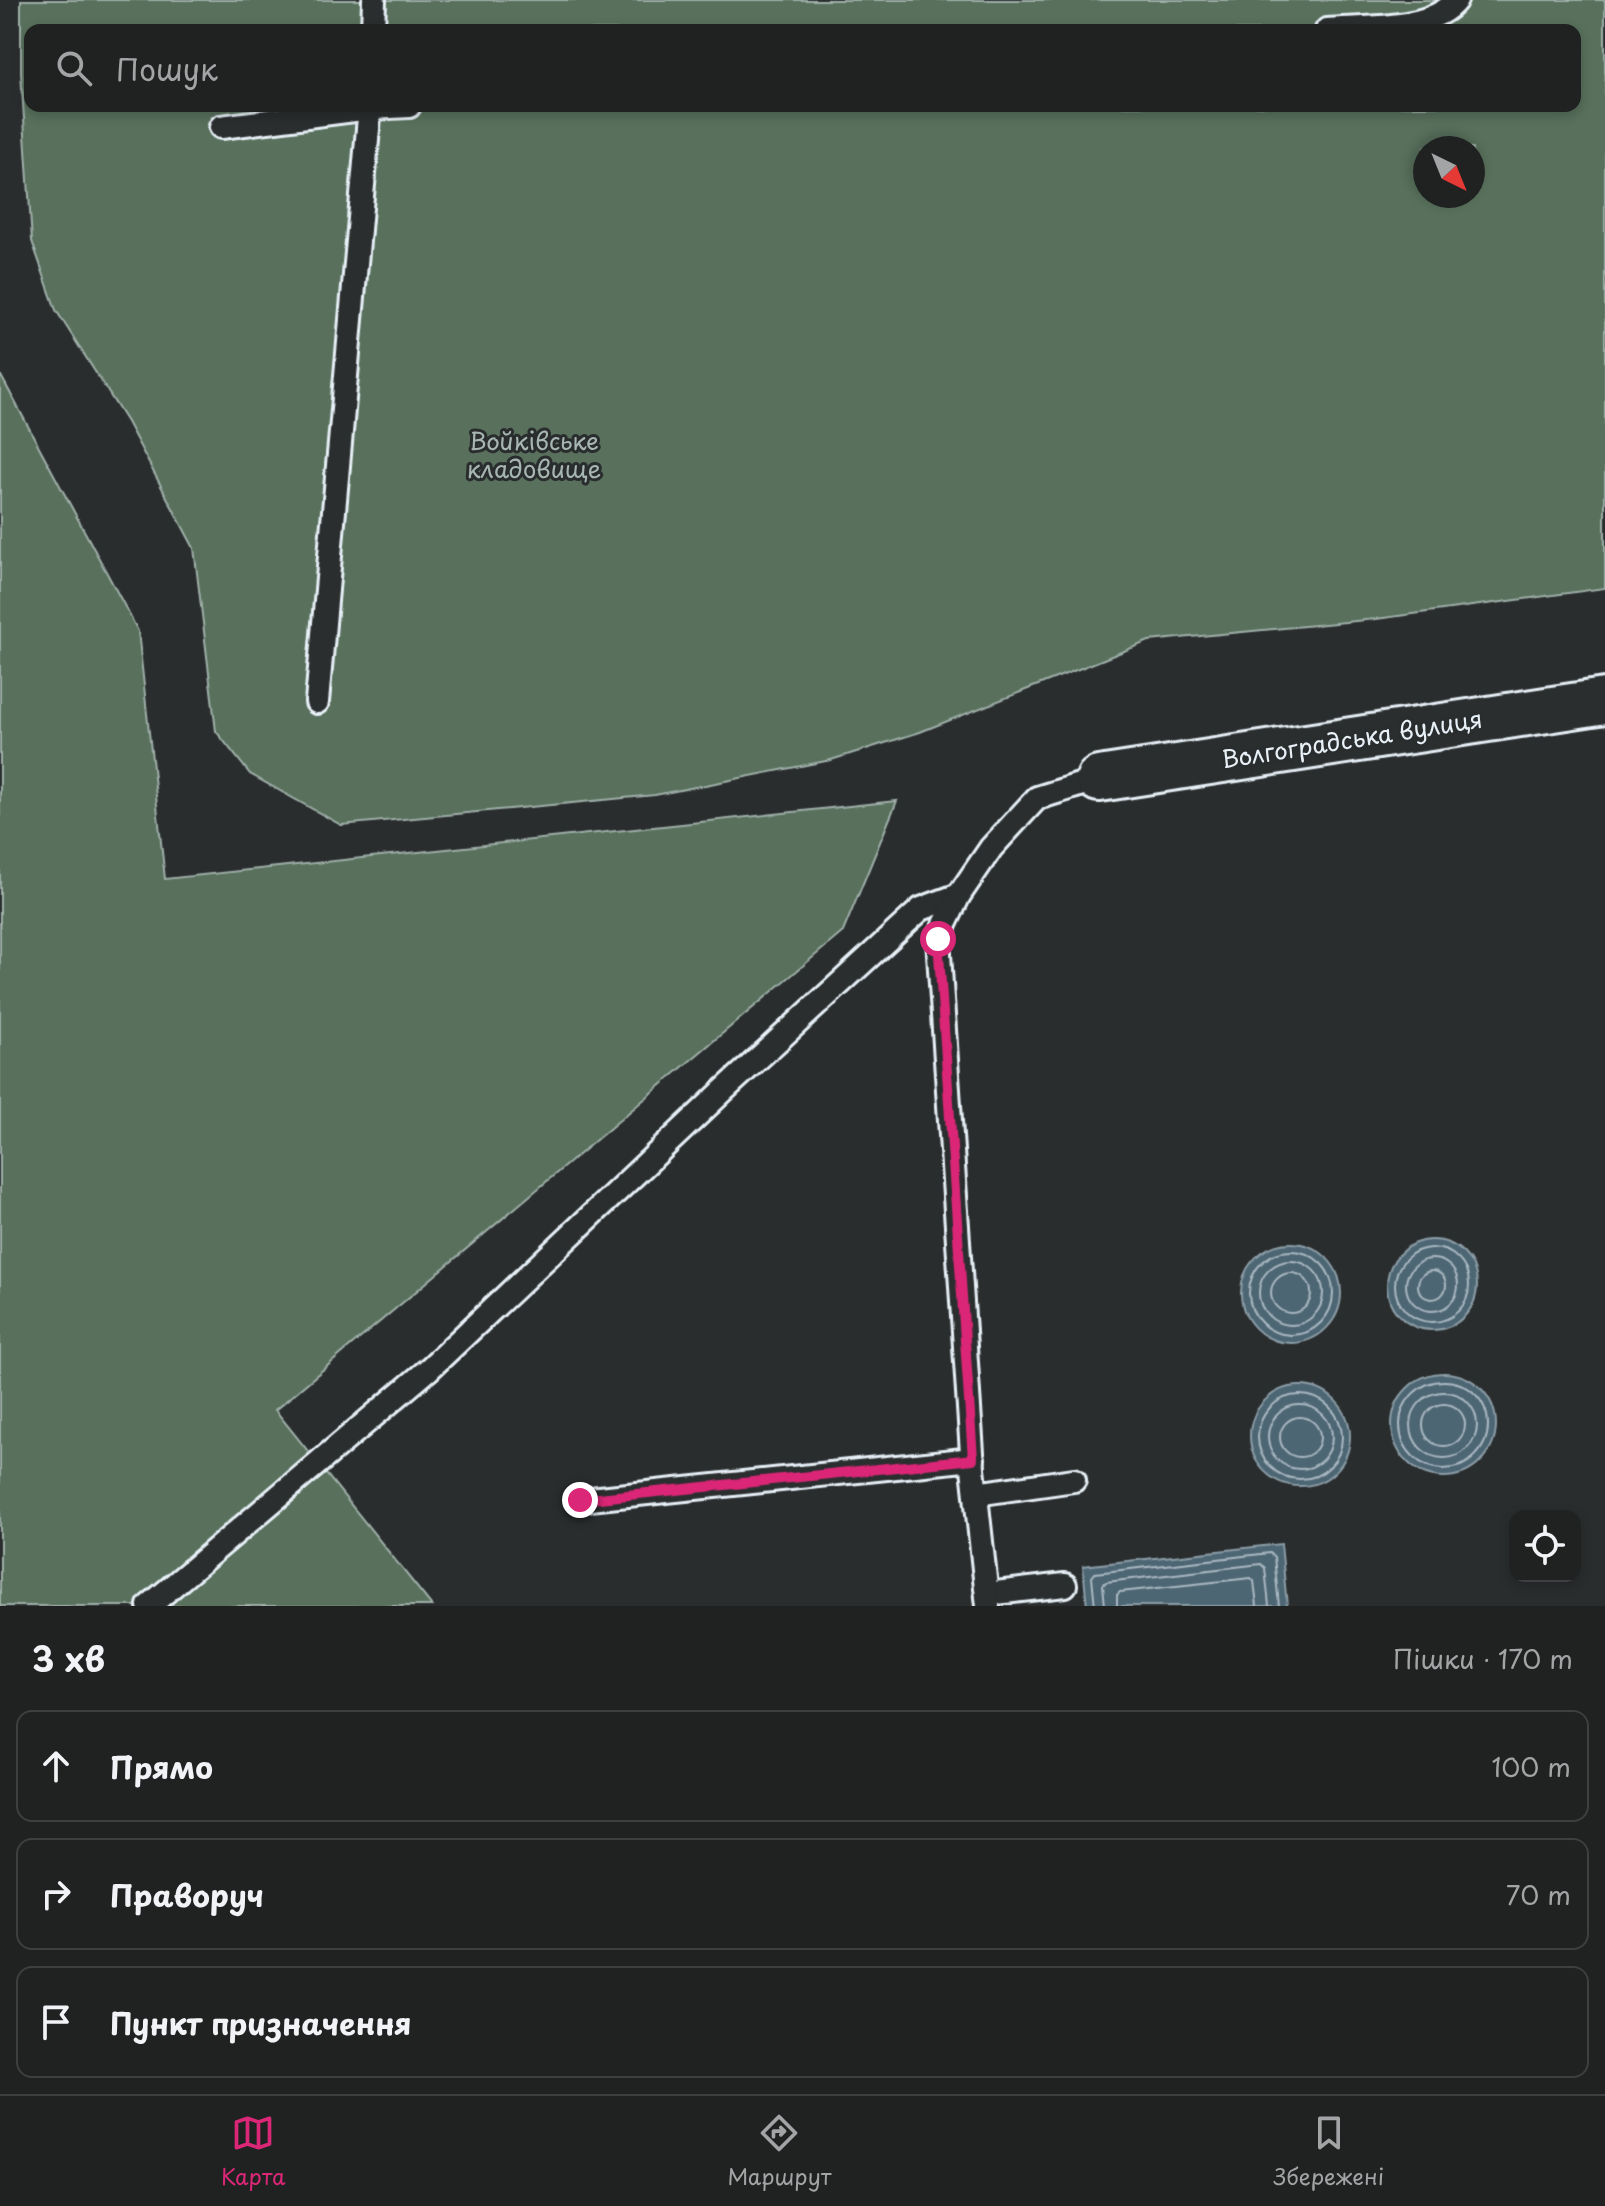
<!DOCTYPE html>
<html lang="uk">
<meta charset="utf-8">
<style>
:root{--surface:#202222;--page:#2d2f2f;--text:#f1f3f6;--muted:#a2a4a5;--line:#3d3f40;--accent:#db2777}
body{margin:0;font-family:"Playpen Sans",sans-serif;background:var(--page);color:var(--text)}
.controls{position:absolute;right:24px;bottom:24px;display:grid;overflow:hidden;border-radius:16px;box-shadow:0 4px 12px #0003}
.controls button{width:72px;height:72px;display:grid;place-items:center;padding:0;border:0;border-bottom:2px solid var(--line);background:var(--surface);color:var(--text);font:40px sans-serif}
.compass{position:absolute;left:1413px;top:136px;width:72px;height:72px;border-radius:50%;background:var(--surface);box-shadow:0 4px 12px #0003;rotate:137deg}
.stop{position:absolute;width:24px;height:24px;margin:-18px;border:6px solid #db2777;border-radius:50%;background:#fff}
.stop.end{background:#db2777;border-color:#fff;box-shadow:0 2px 8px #0008}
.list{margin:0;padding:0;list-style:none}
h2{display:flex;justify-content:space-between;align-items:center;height:104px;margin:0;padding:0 32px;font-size:34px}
h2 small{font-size:26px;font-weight:400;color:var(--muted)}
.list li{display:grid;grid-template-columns:52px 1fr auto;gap:24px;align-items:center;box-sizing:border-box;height:112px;margin:0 16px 16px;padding:0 16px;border:2px solid var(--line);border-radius:16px}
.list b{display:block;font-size:30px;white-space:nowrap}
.list em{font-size:26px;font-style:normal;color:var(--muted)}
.icon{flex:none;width:44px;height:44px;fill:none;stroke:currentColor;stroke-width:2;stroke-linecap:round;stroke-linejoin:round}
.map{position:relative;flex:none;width:1605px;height:1606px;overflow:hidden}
.search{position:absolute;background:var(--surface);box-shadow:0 4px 12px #0003;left:24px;right:24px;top:24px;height:88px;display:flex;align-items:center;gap:20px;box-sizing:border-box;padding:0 28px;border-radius:16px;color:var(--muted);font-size:30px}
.sheet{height:488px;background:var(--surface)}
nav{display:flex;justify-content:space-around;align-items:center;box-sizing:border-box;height:112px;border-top:2px solid var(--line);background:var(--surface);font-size:22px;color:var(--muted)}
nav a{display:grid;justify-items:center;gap:4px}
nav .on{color:var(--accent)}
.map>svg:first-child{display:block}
.green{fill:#586f5b;stroke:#a0b0aa;stroke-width:2;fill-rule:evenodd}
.water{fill:#4e6673;stroke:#8c9ea8;stroke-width:2}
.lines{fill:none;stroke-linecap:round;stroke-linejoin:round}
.shore{stroke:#aab9c3;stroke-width:2}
.service-casing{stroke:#e8f1f8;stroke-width:28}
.minor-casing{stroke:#e8f1f8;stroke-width:50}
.service{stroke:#2a2d2e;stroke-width:22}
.minor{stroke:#2a2d2e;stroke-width:44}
.route{stroke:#db2777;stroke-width:10}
.labels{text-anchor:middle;stroke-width:6;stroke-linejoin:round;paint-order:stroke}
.park-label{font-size:24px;fill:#a7b6b1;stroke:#2a2d2e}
.street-label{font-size:24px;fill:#e8f1f8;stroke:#2a2d2e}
</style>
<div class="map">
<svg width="1605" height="1606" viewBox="0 0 1605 1606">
<rect width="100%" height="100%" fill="#2a2d2e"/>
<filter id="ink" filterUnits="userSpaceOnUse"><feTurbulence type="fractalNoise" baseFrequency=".0125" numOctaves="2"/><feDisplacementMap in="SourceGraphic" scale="16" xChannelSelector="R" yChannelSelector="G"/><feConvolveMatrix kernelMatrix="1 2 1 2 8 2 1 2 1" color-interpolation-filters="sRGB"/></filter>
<g filter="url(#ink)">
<g class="green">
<path d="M 21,0 L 1605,0 L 1605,588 L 1376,619 L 1149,641 L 920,732 L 831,760 L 655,795 L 341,825 L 250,774 L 216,731 L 194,548 L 127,422 L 56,310 L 32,241 L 21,73 ZM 30,30 L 1575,30 L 1575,106 L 30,106 ZM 1425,148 L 1473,148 L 1473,196 L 1425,196 Z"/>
<polygon points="0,374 138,631 165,879 897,801 843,932 275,1410 432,1606 0,1606"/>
</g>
<g class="water">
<circle cx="1432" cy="1285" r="45"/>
<circle cx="1291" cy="1293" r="50"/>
<circle cx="1444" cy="1425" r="52"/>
<circle cx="1300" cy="1436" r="50"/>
<polygon points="1281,1544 1287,1606 1087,1606 1083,1566"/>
</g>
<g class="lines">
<g class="shore">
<circle cx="1432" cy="1285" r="37"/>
<circle cx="1291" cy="1293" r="42"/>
<circle cx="1432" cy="1285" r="26"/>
<circle cx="1291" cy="1293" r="32"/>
<circle cx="1432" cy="1285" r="14"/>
<circle cx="1291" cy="1293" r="20"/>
<circle cx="1444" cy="1425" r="44"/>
<circle cx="1444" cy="1425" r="33"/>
<circle cx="1300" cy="1437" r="42"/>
<circle cx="1444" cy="1425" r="21"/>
<circle cx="1300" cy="1437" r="32"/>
<circle cx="1300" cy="1437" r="20"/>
<polyline points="1095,1606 1092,1577 1095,1573 1270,1553 1274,1557 1279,1606"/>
<polyline points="1105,1606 1103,1585 1106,1582 1261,1564 1265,1568 1269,1606"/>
<polyline points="1117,1606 1117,1595 1120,1592 1251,1578 1254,1581 1257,1606"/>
</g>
<defs>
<g id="service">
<polyline points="373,30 374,0"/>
<path d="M 1327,30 C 1363,27 1433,31 1456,0"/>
<polyline points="221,127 370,108 409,106"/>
<polyline points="317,702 370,106"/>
<polyline points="976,1494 1074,1480"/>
<polyline points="580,1500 973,1459"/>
<polyline points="987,1594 1065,1585"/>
<polyline points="149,1606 429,1369 724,1090 921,909 959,895"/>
<polyline points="988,1606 973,1468 938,939 959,895 991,848 1037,798 1099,779"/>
</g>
<polyline id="minor" points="1099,779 1605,701"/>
</defs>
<use href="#service" class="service-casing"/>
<use href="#minor" class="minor-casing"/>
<use href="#service" class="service"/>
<use href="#minor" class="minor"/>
</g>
</g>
<g class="lines" filter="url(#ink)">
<polyline class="route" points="580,1500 973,1459 938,939"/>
</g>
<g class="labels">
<g class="park-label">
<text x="534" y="450">Войківське<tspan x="534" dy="28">кладовище</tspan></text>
</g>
<g class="street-label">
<text transform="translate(1352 740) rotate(-9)" y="8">Волгоградська вулиця</text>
</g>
</g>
</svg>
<div class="controls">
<button><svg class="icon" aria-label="locate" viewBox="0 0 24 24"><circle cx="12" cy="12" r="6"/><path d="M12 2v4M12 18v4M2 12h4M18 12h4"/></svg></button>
</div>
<svg class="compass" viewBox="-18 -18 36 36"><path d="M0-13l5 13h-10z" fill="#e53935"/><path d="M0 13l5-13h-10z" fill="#a2a4a5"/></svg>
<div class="stop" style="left:938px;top:939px"></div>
<div class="stop end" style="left:580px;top:1500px"></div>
<div class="search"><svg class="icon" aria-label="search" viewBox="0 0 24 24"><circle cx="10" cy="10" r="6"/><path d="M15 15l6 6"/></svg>Пошук</div>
</div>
<section class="sheet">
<h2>3 хв<small>Пішки · 170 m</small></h2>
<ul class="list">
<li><svg class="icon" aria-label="ahead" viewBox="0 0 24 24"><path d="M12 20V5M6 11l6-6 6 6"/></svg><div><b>Прямо</b></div><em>100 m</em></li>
<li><svg class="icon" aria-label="right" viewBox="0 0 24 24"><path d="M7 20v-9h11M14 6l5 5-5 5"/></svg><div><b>Праворуч</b></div><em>70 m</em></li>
<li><svg class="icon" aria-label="arrive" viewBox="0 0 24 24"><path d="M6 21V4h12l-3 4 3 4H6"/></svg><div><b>Пункт призначення</b></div></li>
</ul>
</section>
<nav>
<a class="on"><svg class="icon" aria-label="map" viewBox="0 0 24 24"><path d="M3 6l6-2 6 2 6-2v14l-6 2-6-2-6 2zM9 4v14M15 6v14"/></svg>Карта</a>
<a><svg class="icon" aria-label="directions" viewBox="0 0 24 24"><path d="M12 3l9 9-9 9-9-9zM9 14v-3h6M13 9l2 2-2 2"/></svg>Маршрут</a>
<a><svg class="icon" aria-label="saved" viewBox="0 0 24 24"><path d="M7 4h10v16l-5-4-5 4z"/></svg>Збережені</a>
</nav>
